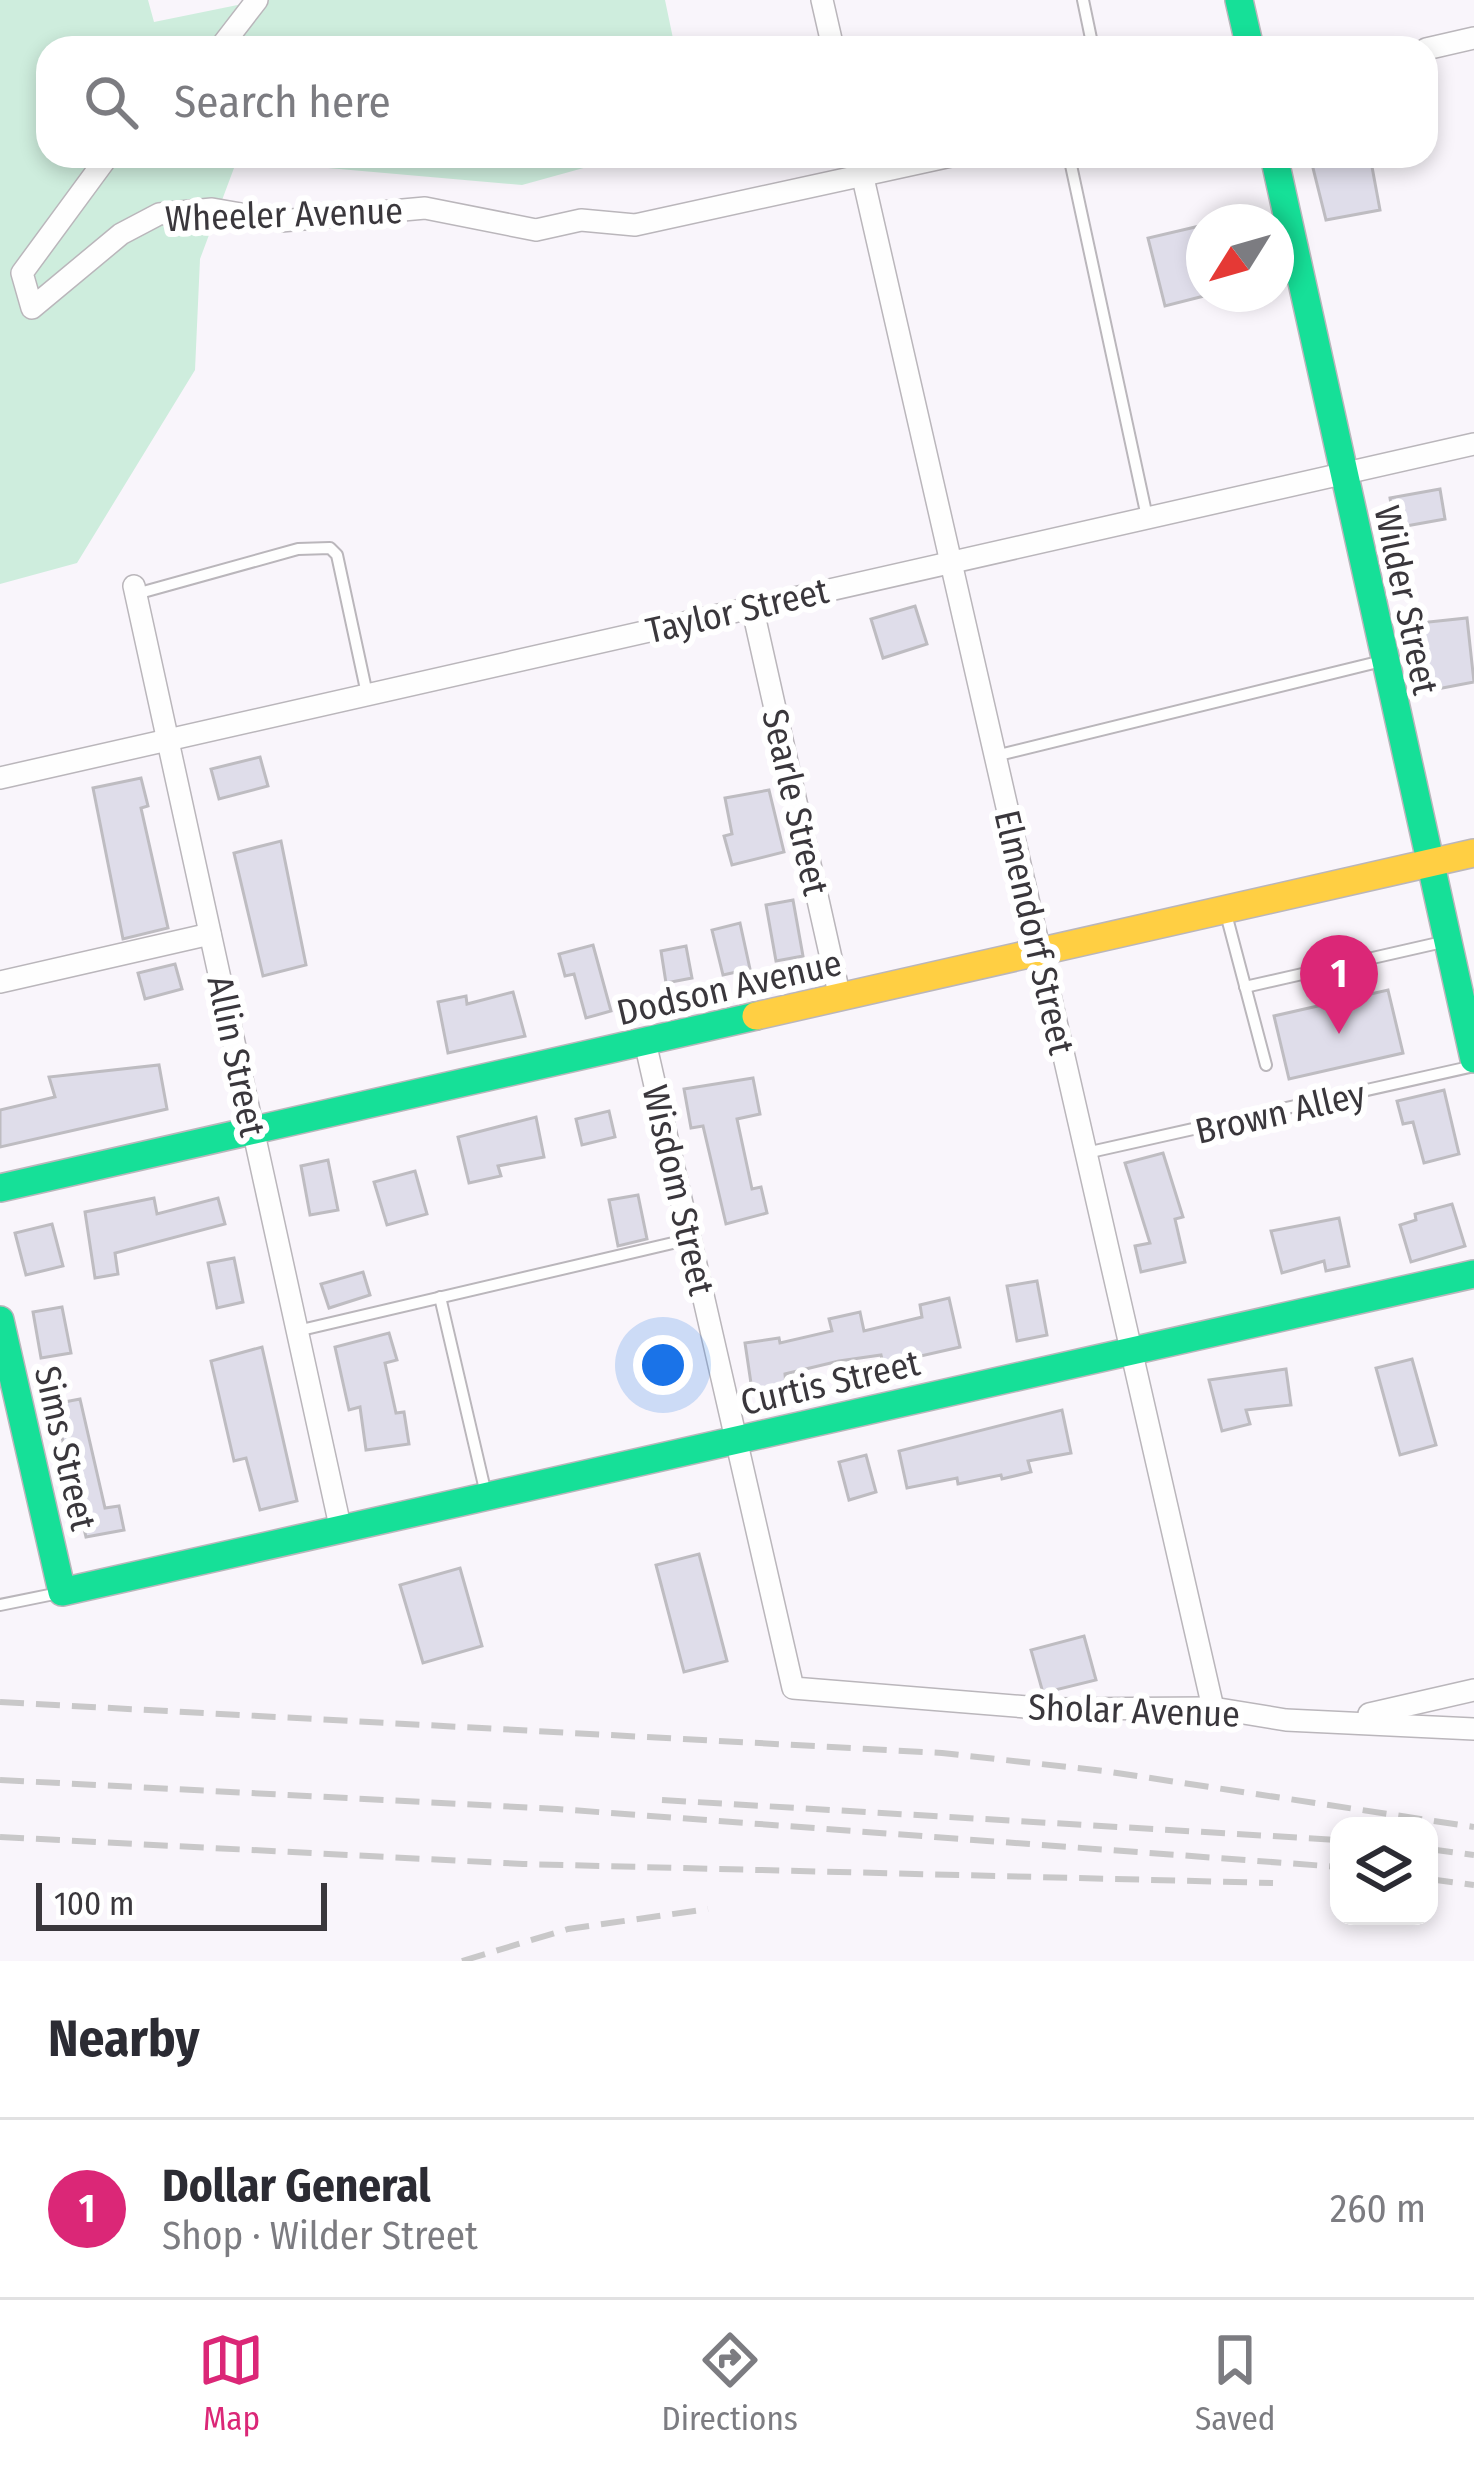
<!DOCTYPE html>
<meta charset="utf-8">
<style>
:root{--surface:#fff;--page:#f2f2f3;--text:#2b2b33;--muted:#7c7c81;--line:#e1e1e2;--accent:#db2777}
body{margin:0;font-family:"Fira Sans Condensed",sans-serif;background:var(--page);color:var(--text)}
.controls{position:absolute;right:36px;bottom:36px;display:grid;overflow:hidden;border-radius:24px;box-shadow:0 6px 18px #0003}
.controls button{width:108px;height:108px;display:grid;place-items:center;padding:0;border:0;border-bottom:3px solid var(--line);background:var(--surface);color:var(--text);font:60px sans-serif}
.compass{position:absolute;left:1186px;top:204px;width:108px;height:108px;border-radius:50%;background:var(--surface);box-shadow:0 6px 18px #0003;rotate:233deg}
.scale{position:absolute;left:36px;bottom:30px;width:291px;box-sizing:border-box;padding-left:12px;border:6px solid #3a373c;border-top:0;font-size:33px;line-height:42px;white-space:nowrap;color:#3a373c;-webkit-text-stroke:9px #fff;paint-order:stroke}
.you{position:absolute;left:663px;top:1365px;width:42px;height:42px;margin:-30px;border:9px solid #fff;border-radius:50%;background:#1a73e8;box-shadow:0 0 0 18px #1a73e833}
.badge{display:grid;place-items:center;width:78px;height:78px;border-radius:50%;background:var(--accent);color:#fff;font-size:39px;font-weight:700}
.pin{position:absolute;translate:-50% -99px;filter:drop-shadow(0 3px 6px #0008)}
.pin::after{content:'';position:absolute;top:63px;width:42px;height:36px;background:inherit;clip-path:polygon(0 0,100% 0,50% 100%)}
.list{margin:0;padding:0;list-style:none}
h2{display:flex;justify-content:space-between;align-items:center;height:156px;margin:0;padding:0 48px;font-size:51px}
h2 small{font-size:39px;font-weight:400;color:var(--muted)}
.list li{display:grid;grid-template-columns:78px 1fr auto;gap:36px;align-items:center;box-sizing:border-box;height:180px;padding:0 48px;border-top:3px solid var(--line)}
.list b{display:block;font-size:45px;white-space:nowrap}
.list p{margin:0;font-size:39px;white-space:nowrap;color:var(--muted)}
.list em{font-size:39px;font-style:normal;color:var(--muted)}
.icon{flex:none;width:66px;height:66px;fill:none;stroke:currentColor;stroke-width:2;stroke-linecap:round;stroke-linejoin:round}
.map{position:relative;flex:none;width:1474px;height:1961px;overflow:hidden}
.search{position:absolute;background:var(--surface);box-shadow:0 6px 18px #0003;left:36px;right:36px;top:36px;height:132px;display:flex;align-items:center;gap:30px;box-sizing:border-box;padding:0 42px;border-radius:36px;color:var(--muted);font-size:45px}
.sheet{height:336px;background:var(--surface)}
nav{display:flex;justify-content:space-around;align-items:center;box-sizing:border-box;height:168px;border-top:3px solid var(--line);background:var(--surface);font-size:33px;color:var(--muted)}
nav a{display:grid;justify-items:center;gap:6px}
nav .on{color:var(--accent)}
.map>svg:first-child{display:block}
.green{fill:#ceeddd}
.building{fill:#dfddea;stroke:#bebcc1;stroke-width:3}
.lines{fill:none;stroke-linecap:round;stroke-linejoin:round}
.lane-casing{stroke:#bab6bb;stroke-width:14}
.street-casing{stroke:#bab6bb;stroke-width:24}
.fast-casing{stroke:#bab6bb;stroke-width:30}
.slow-casing{stroke:#bab6bb;stroke-width:30}
.lane{stroke:#fefefe;stroke-width:10}
.street{stroke:#fefefe;stroke-width:21}
.fast{stroke:#16e098;stroke-width:27}
.slow{stroke:#ffcf43;stroke-width:27}
.rail{stroke:#c9c8c9;stroke-width:6;stroke-dasharray:24 12;stroke-linecap:butt}
.labels{text-anchor:middle;stroke-width:12;stroke-linejoin:round;paint-order:stroke}
.street-label{font-size:36px;fill:#3a373c;stroke:#fff}
</style>
<div class="map">
<svg width="1474" height="1961" viewBox="0 0 1474 1961">
<rect width="100%" height="100%" fill="#f9f5fb"/>
<polygon class="green" points="0,0 148,0 154,22 262,0 665,0 675,48 48,48 48,156 627,156 522,185 237,160 200,259 195,370 77,563 0,584"/>
<g class="building">
<polygon points="1310,156 1370,156 1380,210 1326,220"/>
<polygon points="1204,225 1204,296 1165,306 1148,238"/>
<polygon points="1440,489 1445,519 1395,528 1390,498"/>
<polygon points="915,606 927,644 883,658 871,619"/>
<polygon points="1467,618 1474,682 1432,690 1419,623"/>
<polygon points="260,757 268,786 219,799 211,769"/>
<polygon points="141,778 148,806 141,808 168,928 123,939 93,788"/>
<polygon points="769,790 784,852 732,865 724,836 732,834 725,798"/>
<polygon points="281,841 306,965 263,976 234,853"/>
<polygon points="793,900 803,956 776,961 766,905"/>
<polygon points="740,923 750,969 723,975 712,930"/>
<polygon points="593,945 611,1011 586,1018 574,974 565,976 559,954"/>
<polygon points="686,946 692,978 666,983 661,951"/>
<polygon points="175,964 182,989 145,999 138,973"/>
<polygon points="1388,990 1403,1053 1289,1079 1274,1016"/>
<polygon points="513,992 525,1036 448,1053 438,1002 466,996 467,1004"/>
<polygon points="159,1065 167,1109 0,1147 0,1110 55,1097 49,1077"/>
<polygon points="753,1078 760,1114 737,1119 752,1189 761,1187 767,1213 726,1224 703,1126 691,1128 684,1089"/>
<polygon points="1444,1090 1459,1154 1424,1163 1413,1122 1403,1124 1397,1101"/>
<polygon points="609,1111 615,1137 582,1145 576,1119"/>
<polygon points="536,1117 544,1157 498,1166 501,1176 469,1183 458,1137"/>
<polygon points="1163,1153 1183,1217 1175,1219 1185,1262 1141,1272 1135,1246 1150,1243 1125,1163"/>
<polygon points="328,1160 338,1210 310,1215 301,1166"/>
<polygon points="415,1171 427,1214 387,1225 374,1182"/>
<polygon points="638,1195 647,1239 618,1246 609,1200"/>
<polygon points="154,1198 157,1214 218,1198 225,1224 115,1253 118,1274 95,1278 85,1212"/>
<polygon points="1452,1204 1465,1246 1411,1262 1400,1225 1416,1220 1415,1214"/>
<polygon points="1339,1218 1349,1266 1326,1271 1324,1261 1282,1273 1271,1231"/>
<polygon points="52,1224 63,1266 26,1275 15,1233"/>
<polygon points="234,1258 243,1302 217,1308 208,1263"/>
<polygon points="363,1272 370,1295 329,1308 321,1284"/>
<polygon points="1037,1281 1047,1335 1017,1341 1007,1286"/>
<polygon points="949,1298 960,1347 916,1357 918,1363 885,1372 881,1355 839,1361 785,1374 786,1385 752,1390 745,1343 779,1338 780,1343 832,1331 829,1319 860,1312 864,1331 922,1317 920,1305"/>
<polygon points="62,1307 71,1353 41,1358 33,1312"/>
<polygon points="389,1333 397,1360 385,1363 396,1413 404,1412 409,1444 366,1450 360,1407 349,1410 335,1347"/>
<polygon points="262,1347 297,1501 260,1510 246,1458 234,1461 211,1361"/>
<polygon points="1412,1359 1436,1445 1400,1455 1376,1368"/>
<polygon points="1286,1369 1291,1405 1246,1410 1250,1424 1222,1431 1209,1380"/>
<polygon points="80,1399 105,1508 119,1506 124,1530 86,1537 54,1404"/>
<polygon points="1062,1410 1071,1453 1028,1461 1031,1472 1002,1479 1001,1475 958,1484 957,1478 907,1488 899,1451"/>
<polygon points="866,1455 876,1492 849,1500 839,1462"/>
<polygon points="699,1554 727,1661 684,1672 656,1565"/>
<polygon points="460,1568 482,1646 423,1663 400,1585"/>
<polygon points="1084,1636 1096,1680 1043,1693 1031,1650"/>
</g>
<g class="lines">
<defs>
<g id="lane">
<polyline points="1083,0 1093,48"/>
<polyline points="1069,156 1147,517"/>
<polyline points="136,594 298,549 330,548 337,555 367,694"/>
<polyline points="995,756 1382,661"/>
<polyline points="1226,914 1266,1065"/>
<polyline points="1245,987 1447,941"/>
<polyline points="1086,1153 1474,1066"/>
<polyline points="440,1297 486,1494"/>
<polyline points="297,1331 690,1239"/>
<polyline points="0,1605 59,1593"/>
</g>
<g id="street">
<polyline points="822,0 833,48"/>
<polyline points="220,48 257,0"/>
<polyline points="1426,49 1474,38"/>
<polyline points="108,156 22,273 32,308 121,234 159,214 212,209 281,221 425,208 536,230 581,220 635,225 951,156"/>
<polyline points="858,156 1213,1708"/>
<polyline points="134,586 340,1526"/>
<polyline points="752,606 840,998"/>
<polyline points="0,778 1474,444"/>
<polyline points="0,982 210,934"/>
<polyline points="645,1042 793,1688 1051,1709 1213,1708 1286,1720 1474,1729"/>
<polyline points="1369,1714 1474,1690"/>
</g>
<g id="fast">
<polyline points="1239,0 1250,48"/>
<polyline points="1274,156 1474,1059"/>
<polyline points="0,1188 756,1016"/>
<polyline points="0,1320 62,1592 1474,1274"/>
</g>
<polyline id="slow" points="756,1016 1474,853"/>
</defs>
<use href="#lane" class="lane-casing"/>
<use href="#street" class="street-casing"/>
<use href="#fast" class="fast-casing"/>
<use href="#slow" class="slow-casing"/>
<use href="#lane" class="lane"/>
<use href="#street" class="street"/>
<use href="#fast" class="fast"/>
<use href="#slow" class="slow"/>
<g class="rail">
<polyline points="0,1702 942,1753 1104,1771 1474,1827"/>
<polyline points="0,1780 557,1809 1339,1867"/>
<polyline points="662,1800 1339,1840"/>
<polyline points="0,1837 523,1864 1273,1883"/>
<polyline points="1429,1849 1474,1855"/>
<polyline points="1429,1879 1474,1885"/>
<polyline points="462,1961 568,1929 708,1909"/>
</g>
</g>
<g class="labels">
<g class="street-label">
<text transform="translate(284 214) rotate(-2)" y="13">Wheeler Avenue</text>
<text transform="translate(1407 600) rotate(78)" y="13">Wilder Street</text>
<text transform="translate(737 610) rotate(-13)" y="13">Taylor Street</text>
<text transform="translate(796 802) rotate(77)" y="13">Searle Street</text>
<text transform="translate(1035 932) rotate(77)" y="13">Elmendorf Street</text>
<text transform="translate(729 987) rotate(-13)" y="13">Dodson Avenue</text>
<text transform="translate(237 1056) rotate(78)" y="13">Allin Street</text>
<text transform="translate(1280 1112) rotate(-13)" y="13">Brown Alley</text>
<text transform="translate(679 1190) rotate(77)" y="13">Wisdom Street</text>
<text transform="translate(830 1382) rotate(-13)" y="13">Curtis Street</text>
<text transform="translate(66 1448) rotate(77)" y="13">Sims Street</text>
<text transform="translate(1134 1710) rotate(2)" y="13">Sholar Avenue</text>
</g>
</g>
</svg>
<div class="controls">
<button><svg class="icon" aria-label="layers" viewBox="0 0 24 24"><path d="M12 4l9 5-9 5-9-5zM3 14l9 5 9-5"/></svg></button>
</div>
<svg class="compass" viewBox="-18 -18 36 36"><path d="M0-13l5 13h-10z" fill="#e53935"/><path d="M0 13l5-13h-10z" fill="#7c7c81"/></svg>
<div class="scale">100 m</div>
<div class="you"></div>
<div class="pin badge" style="left:1339px;top:1034px">1</div>
<div class="search"><svg class="icon" aria-label="search" viewBox="0 0 24 24"><circle cx="10" cy="10" r="6"/><path d="M15 15l6 6"/></svg>Search here</div>
</div>
<section class="sheet">
<h2>Nearby<small></small></h2>
<ul class="list">
<li><span class="badge">1</span><div><b>Dollar General</b><p>Shop · Wilder Street</p></div><em>260 m</em></li>
</ul>
</section>
<nav>
<a class="on"><svg class="icon" aria-label="map" viewBox="0 0 24 24"><path d="M3 6l6-2 6 2 6-2v14l-6 2-6-2-6 2zM9 4v14M15 6v14"/></svg>Map</a>
<a><svg class="icon" aria-label="directions" viewBox="0 0 24 24"><path d="M12 3l9 9-9 9-9-9zM9 14v-3h6M13 9l2 2-2 2"/></svg>Directions</a>
<a><svg class="icon" aria-label="saved" viewBox="0 0 24 24"><path d="M7 4h10v16l-5-4-5 4z"/></svg>Saved</a>
</nav>
